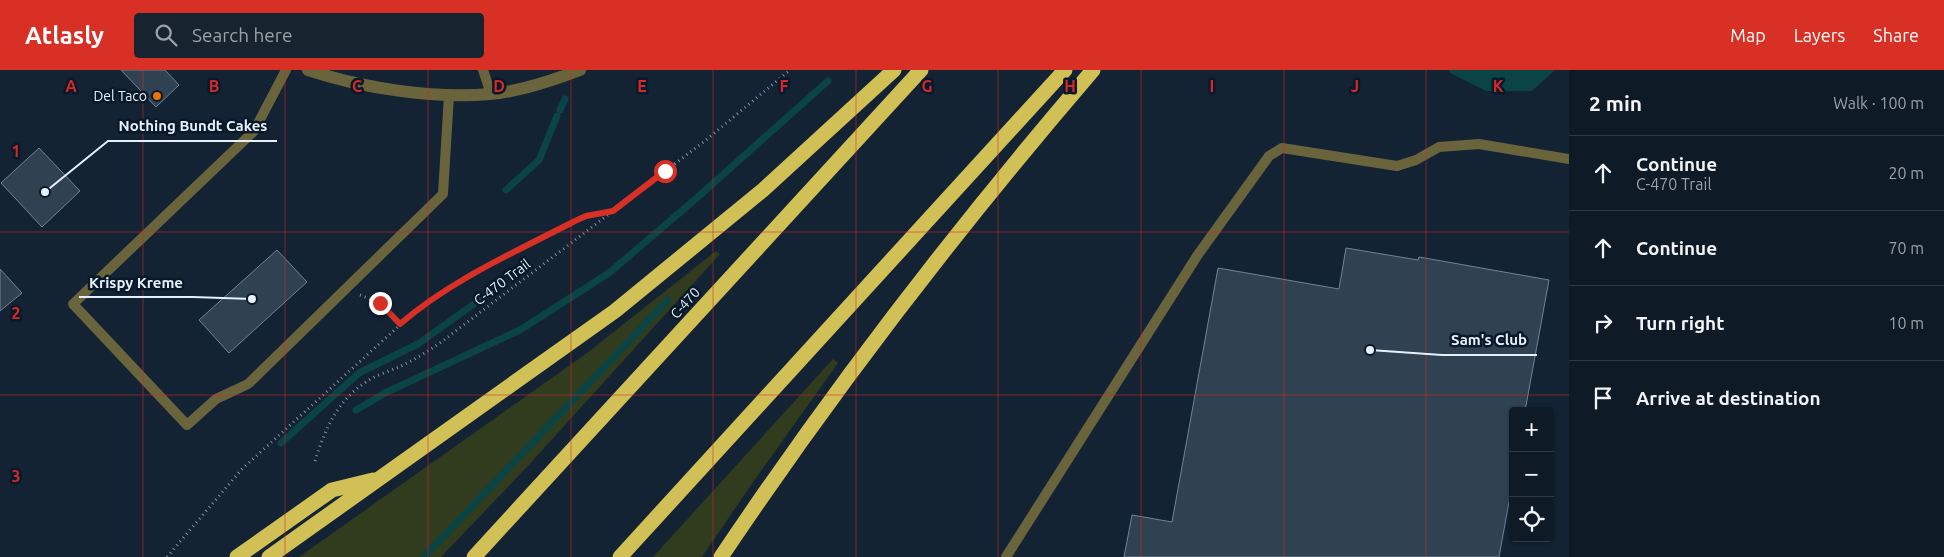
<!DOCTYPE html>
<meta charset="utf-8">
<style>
:root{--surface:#0e1a26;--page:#17232e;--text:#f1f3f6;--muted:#9ba1a7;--line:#2e3843;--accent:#d93025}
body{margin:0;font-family:Ubuntu,sans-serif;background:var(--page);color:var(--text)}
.controls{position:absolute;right:15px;bottom:15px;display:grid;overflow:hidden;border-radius:5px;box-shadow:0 1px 4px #0004}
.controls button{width:45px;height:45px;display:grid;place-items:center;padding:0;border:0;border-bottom:1px solid var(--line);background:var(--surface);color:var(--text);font:25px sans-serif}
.stop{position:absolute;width:15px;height:15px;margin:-11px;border:4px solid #d93025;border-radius:50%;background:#fff}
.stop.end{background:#d93025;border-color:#fff;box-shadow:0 1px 5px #0008}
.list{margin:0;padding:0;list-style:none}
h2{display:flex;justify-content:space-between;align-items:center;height:65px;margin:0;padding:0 20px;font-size:21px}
h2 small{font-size:16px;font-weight:400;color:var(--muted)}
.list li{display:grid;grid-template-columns:32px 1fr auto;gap:15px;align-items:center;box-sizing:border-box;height:75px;padding:0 20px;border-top:1px solid var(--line)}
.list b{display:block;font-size:19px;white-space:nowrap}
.list p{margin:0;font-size:16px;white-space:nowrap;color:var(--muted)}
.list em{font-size:16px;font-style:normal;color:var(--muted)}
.icon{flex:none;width:28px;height:28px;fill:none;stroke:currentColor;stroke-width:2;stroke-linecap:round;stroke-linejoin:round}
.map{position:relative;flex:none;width:1569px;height:487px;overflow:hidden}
header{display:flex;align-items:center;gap:30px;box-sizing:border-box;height:70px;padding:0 25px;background:var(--accent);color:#fff}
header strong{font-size:24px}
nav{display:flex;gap:28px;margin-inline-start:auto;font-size:18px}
.search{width:350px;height:45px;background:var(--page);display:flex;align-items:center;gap:12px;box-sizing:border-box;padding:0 18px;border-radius:5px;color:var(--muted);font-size:19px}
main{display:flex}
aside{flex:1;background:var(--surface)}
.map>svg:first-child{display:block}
.green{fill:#303c1d}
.water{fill:#0a4444}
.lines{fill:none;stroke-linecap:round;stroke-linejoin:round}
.stream{stroke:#0a4444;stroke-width:7}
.building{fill:#304152;stroke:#708397}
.path{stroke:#84919e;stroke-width:3;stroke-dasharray:1 4;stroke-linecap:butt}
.service{stroke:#6a643c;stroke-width:10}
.tertiary{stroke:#6a643c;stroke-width:12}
.motorway{stroke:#d1c055;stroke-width:15}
.route{stroke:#d93025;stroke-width:6}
.grid{fill:none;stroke:#d62828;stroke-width:1;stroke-opacity:0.55}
.food-dot{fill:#e8710a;stroke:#0a1929;stroke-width:2}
.labels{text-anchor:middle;stroke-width:5;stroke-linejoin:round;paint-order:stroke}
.poi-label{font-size:14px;fill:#e6f0fb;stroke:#0a1929;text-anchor:end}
.street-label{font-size:14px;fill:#e6f0fb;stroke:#0a1929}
.grid-label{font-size:16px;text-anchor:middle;font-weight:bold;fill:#d62828;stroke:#0a1929;stroke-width:5;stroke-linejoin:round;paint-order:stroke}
.leader{fill:none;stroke:#e6f0fb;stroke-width:2}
.callout-dot{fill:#e6f0fb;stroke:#0a1929;stroke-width:2}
.callout-label{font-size:15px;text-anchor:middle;font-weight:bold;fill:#e6f0fb;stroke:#0a1929;stroke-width:5;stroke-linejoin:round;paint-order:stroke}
</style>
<header>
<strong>Atlasly</strong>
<div class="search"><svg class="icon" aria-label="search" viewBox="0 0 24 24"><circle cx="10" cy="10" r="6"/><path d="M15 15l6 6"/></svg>Search here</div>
<nav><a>Map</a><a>Layers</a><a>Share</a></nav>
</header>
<main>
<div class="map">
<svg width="1569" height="487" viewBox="0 0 1569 487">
<rect width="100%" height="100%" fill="#132333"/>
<g class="green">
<polygon points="716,181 720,184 526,398 441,487 299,487 587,283"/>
<polygon points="833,289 838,293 751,415 702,487 653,487"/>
</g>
<polygon class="water" points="1448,0 1555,0 1532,21 1486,21 1450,3"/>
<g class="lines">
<g class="stream">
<polyline points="560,40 565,29"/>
<polyline points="506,120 539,90 557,46"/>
<polyline points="356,340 385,323 520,260 609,203 691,133 828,11"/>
<polyline points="281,373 359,303 418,274 499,216"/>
<polyline points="424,487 668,230"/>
</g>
</g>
<g class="building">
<polygon points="121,0 165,0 179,15 156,37"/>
<polygon points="39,78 80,121 42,157 1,113"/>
<polygon points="1346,178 1418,190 1419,187 1549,210 1525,341 1513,341 1513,410 1499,487 1124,487 1132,445 1172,452 1218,198 1339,219"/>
<polygon points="277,180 307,212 229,283 199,250"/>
<polygon points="0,199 22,223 0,241"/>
</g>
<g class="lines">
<g class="path">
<polyline points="360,225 380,233 400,254"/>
<path d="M 315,391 C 325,359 337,331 366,312 C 376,305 390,301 401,296 C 416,289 430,280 444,270 L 706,70 L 790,0"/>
<path d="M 167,487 L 242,399 L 412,244 C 462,205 519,180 575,151 L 586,146 L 613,141"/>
</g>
<g class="service">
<polyline points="286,0 254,61 73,234 187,355 216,329 248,314 443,124 449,25"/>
<polyline points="483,0 491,24"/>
<polyline points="1006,487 1197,186 1269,86 1282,78 1397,96 1416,90 1439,77 1479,74 1569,89"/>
</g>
<path class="tertiary" d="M 308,0 C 362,18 433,29 490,24 C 517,22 554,10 580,0"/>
<g class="motorway">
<polyline points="237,487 332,420 373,410"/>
<polyline points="269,487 615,241 763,120 894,0"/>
<polyline points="474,487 921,0"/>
<polyline points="620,487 1065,0"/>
<path d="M 721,487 C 835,317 960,155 1093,0"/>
</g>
</g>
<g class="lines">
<path class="route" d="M 380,233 L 400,254 C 451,210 515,182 575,151 L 586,146 L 613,141 L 665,101"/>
</g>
<path class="grid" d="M 143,0 L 143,487M 285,0 L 285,487M 428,0 L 428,487M 571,0 L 571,487M 713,0 L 713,487M 856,0 L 856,487M 998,0 L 998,487M 1141,0 L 1141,487M 1284,0 L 1284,487M 1426,0 L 1426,487M 0,162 L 1569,162M 0,325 L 1569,325"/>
<circle class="food-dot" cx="157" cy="26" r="5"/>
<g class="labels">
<g class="poi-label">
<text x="147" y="31">Del Taco</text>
</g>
<g class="street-label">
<text transform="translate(502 212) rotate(-37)" y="5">C-470 Trail</text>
<text transform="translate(685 233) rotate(-48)" y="5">C-470</text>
</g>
</g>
<g class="grid-label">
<text x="71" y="22">A</text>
<text x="214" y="22">B</text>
<text x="357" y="22">C</text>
<text x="499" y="22">D</text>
<text x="642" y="22">E</text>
<text x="784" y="22">F</text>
<text x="927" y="22">G</text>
<text x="1070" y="22">H</text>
<text x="1212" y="22">I</text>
<text x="1355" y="22">J</text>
<text x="1498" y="22">K</text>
<text x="16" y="87">1</text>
<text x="16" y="249">2</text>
<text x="16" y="412">3</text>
</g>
<path class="leader" d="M45 122L108 71H277M252 229L193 227H79M1370 280L1442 285H1537"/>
<g class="callout-dot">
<circle cx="45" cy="122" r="5"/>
<circle cx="252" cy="229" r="5"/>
<circle cx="1370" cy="280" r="5"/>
</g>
<g class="callout-label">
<text x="193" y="61">Nothing Bundt Cakes</text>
<text x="136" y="218">Krispy Kreme</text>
<text x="1489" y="275">Sam's Club</text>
</g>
</svg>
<div class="controls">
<button>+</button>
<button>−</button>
<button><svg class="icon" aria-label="locate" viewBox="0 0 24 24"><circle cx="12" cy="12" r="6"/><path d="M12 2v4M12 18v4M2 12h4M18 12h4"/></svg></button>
</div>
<div class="stop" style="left:665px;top:101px"></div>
<div class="stop end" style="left:380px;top:233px"></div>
</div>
<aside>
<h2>2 min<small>Walk · 100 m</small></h2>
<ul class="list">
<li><svg class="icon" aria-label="ahead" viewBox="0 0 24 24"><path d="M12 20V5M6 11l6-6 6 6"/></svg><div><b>Continue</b><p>C-470 Trail</p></div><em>20 m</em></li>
<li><svg class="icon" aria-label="ahead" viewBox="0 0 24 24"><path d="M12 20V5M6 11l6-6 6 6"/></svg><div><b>Continue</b></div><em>70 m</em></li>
<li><svg class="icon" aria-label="right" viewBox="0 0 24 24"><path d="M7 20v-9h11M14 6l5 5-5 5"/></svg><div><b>Turn right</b></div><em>10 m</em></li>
<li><svg class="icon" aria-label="arrive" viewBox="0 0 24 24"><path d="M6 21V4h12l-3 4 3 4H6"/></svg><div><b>Arrive at destination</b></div></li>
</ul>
</aside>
</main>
